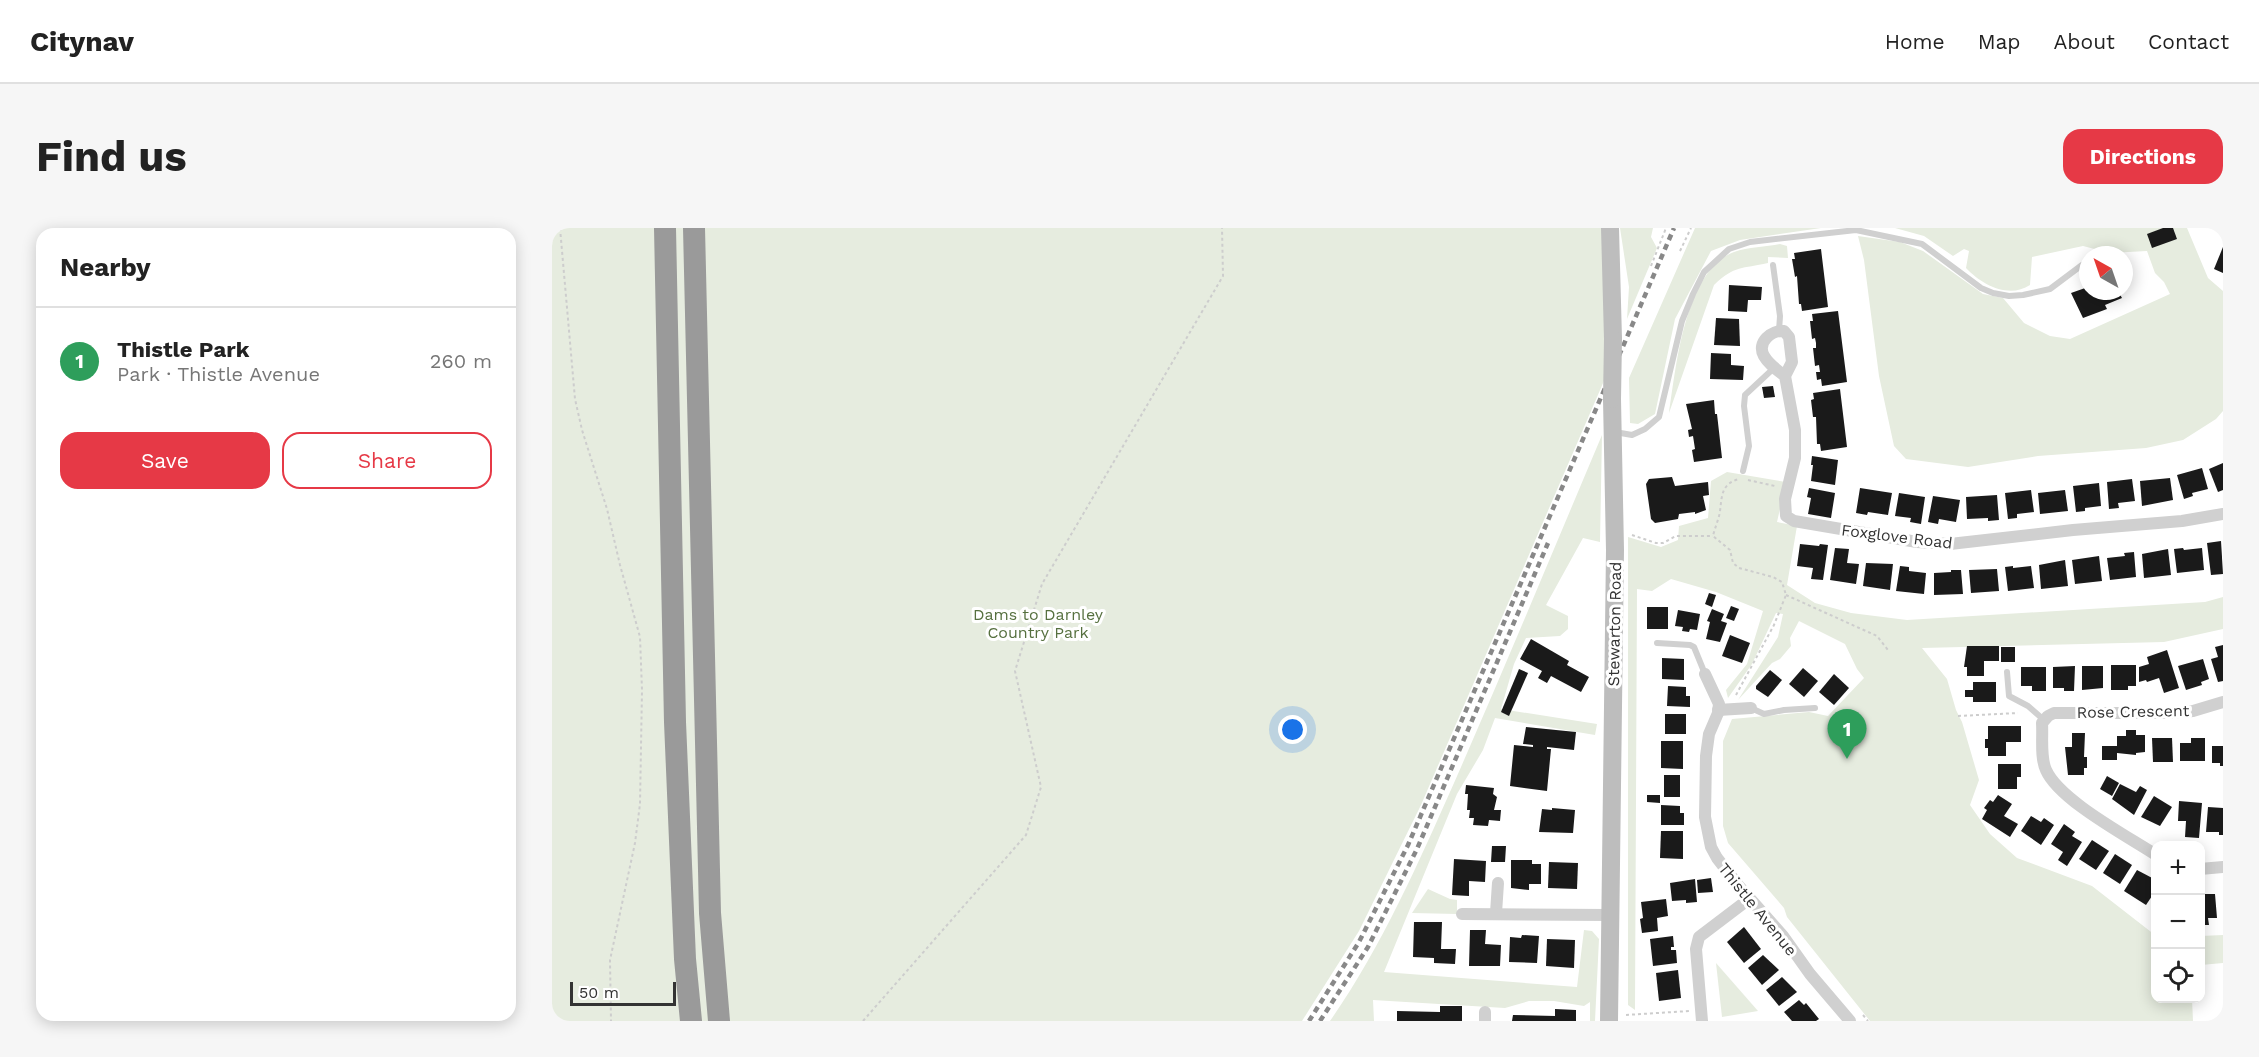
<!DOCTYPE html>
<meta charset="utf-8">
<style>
:root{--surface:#fff;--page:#f6f6f6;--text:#222;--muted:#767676;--line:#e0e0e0;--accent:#e63946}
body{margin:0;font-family:"Work Sans",sans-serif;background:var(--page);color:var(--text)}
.controls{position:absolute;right:18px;bottom:18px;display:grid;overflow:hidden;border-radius:12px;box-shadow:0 3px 15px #0003}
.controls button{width:54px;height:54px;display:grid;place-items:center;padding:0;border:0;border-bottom:2px solid var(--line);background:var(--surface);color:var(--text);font:30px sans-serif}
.compass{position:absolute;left:1527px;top:18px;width:54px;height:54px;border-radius:50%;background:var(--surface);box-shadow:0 3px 15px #0003;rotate:320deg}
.scale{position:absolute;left:18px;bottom:15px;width:106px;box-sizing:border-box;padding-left:6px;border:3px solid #333;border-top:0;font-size:16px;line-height:21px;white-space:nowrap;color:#333;-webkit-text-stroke:4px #fff;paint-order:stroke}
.you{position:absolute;left:741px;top:502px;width:21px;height:21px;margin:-15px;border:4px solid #fff;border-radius:50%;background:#1a73e8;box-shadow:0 0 0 9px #1a73e833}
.badge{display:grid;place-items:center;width:39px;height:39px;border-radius:50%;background:var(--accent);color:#fff;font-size:20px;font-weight:700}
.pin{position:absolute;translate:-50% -50px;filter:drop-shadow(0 2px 3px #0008)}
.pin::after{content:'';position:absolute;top:32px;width:21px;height:18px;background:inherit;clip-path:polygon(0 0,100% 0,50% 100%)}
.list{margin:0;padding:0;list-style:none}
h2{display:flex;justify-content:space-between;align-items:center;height:78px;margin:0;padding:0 24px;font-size:26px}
h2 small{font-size:20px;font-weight:400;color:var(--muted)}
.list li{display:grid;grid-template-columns:39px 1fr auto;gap:18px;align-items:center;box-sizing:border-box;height:108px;padding:0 24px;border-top:2px solid var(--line)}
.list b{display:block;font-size:22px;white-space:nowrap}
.list p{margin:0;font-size:20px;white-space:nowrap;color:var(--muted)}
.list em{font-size:20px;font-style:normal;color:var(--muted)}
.actions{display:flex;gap:12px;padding:18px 24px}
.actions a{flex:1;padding:14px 0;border:2px solid var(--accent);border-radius:18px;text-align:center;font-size:21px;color:var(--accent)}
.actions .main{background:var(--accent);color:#fff}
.icon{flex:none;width:33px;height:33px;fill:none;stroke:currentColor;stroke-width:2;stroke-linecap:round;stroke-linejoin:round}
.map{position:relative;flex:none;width:1671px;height:793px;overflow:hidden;border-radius:18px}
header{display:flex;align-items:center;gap:36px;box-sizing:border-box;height:84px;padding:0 30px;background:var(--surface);border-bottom:2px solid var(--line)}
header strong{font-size:28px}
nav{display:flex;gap:33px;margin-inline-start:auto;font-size:21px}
.intro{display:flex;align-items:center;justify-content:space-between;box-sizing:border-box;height:144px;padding:0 36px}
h1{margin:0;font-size:42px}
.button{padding:15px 27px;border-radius:18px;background:var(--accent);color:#fff;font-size:21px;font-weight:700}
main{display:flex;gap:36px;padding:0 36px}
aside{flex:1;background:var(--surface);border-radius:18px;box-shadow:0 3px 15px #0003}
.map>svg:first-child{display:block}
.green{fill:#e6ecdf}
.building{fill:#1a1a1a}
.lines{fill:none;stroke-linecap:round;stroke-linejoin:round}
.path{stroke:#cdcdcd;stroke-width:2;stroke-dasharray:3 3;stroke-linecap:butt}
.lane{stroke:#d0d0d0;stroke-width:6}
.street{stroke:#d0d0d0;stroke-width:12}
.secondary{stroke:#bdbdbd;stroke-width:18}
.highway{stroke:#9a9a9a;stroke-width:22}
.rail{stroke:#888;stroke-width:4.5;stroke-dasharray:6 4.5;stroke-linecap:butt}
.secondary-bridge{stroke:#bdbdbd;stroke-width:18}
.labels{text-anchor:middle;stroke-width:6;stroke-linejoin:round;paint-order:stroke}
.street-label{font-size:16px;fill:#333;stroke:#fff}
.park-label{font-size:16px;fill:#56703f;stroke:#fff}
</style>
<header>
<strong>Citynav</strong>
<nav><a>Home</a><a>Map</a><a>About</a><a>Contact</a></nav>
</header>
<div class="intro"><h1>Find us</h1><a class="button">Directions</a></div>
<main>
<aside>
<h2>Nearby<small></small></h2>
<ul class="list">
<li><span class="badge" style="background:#2e9e5b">1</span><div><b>Thistle Park</b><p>Park · Thistle Avenue</p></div><em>260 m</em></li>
</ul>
<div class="actions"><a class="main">Save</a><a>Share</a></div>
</aside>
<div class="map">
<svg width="1671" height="793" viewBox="0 0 1671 793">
<rect width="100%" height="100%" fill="#fff"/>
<g class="green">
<polygon points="0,0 1058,0 1061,132 869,577 807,703 750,793 0,793"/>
<polygon points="1068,0 1101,0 1099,9 1105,20 1075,91 1077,59"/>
<polygon points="1143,0 1269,0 1188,12 1159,23 1123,91 1103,186 1086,196 1078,195 1077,150"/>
<path d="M 1343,0 L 1635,0 L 1656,50 L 1671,63 L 1671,183 L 1664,191 L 1631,212 L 1594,220 L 1486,228 L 1416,239 L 1354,231 L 1342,218 L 1327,148 L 1312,32 L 1306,8 L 1348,14 L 1371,23 L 1431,66 L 1451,70 L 1472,95 L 1498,108 L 1518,111 L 1618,66 L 1612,54 L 1603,45 L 1595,23 L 1558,25 L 1531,18 L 1480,29 L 1478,57 C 1457,71 1430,57 1414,40 L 1417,23 L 1412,21 L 1401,28 L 1372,8 Z"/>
<path d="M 1228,16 L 1235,18 L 1236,30 L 1216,29 L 1216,35 C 1190,41 1183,37 1162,57 L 1117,185 C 1124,141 1132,43 1182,24 C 1196,19 1214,19 1228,16 Z"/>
<path d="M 1050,207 L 1048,314 L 1031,310 L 994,377 L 1016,388 L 1016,401 L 1008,408 L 974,410 L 962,436 L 949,481 L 1045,496 L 1043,507 L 943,490 L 931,522 L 905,566 L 832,744 L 1025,759 L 1032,702 L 1040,703 L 1047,711 L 1043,793 L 1038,793 L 1038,774 L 1032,778 L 1002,773 L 977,773 L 953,780 L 821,772 L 822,793 L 778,793 C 829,720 866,636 902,555 C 953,439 1001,323 1050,207 Z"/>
<polygon points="1175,244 1234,254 1225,294 1245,298 1235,357 1263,375 1299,385 1355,392 1653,374 1671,369 1671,401 1612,414 1370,420 1395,451 1404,482 1410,494 1427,552 1418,577 1438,606 1465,630 1540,658 1603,707 1604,770 1640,771 1641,793 1318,793 1235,689 1232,680 1176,615 1171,598 1171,513 1180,491 1257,484 1276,488 1312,450 1305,441 1293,416 1247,393 1238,410 1239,418 1228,431 1220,435 1186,472 1226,409 1231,386 1224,385 1200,436 1176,470 1174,462 1195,436 1211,383 1164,364 1119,351 1100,363 1085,361 1083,782 1076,777 1076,309 1109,319 1126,312 1127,298 1156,290 1159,253"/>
<polygon points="876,661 898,671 905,672 905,686 860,685"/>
<polygon points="1671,707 1671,735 1649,737 1649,708"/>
<polygon points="1164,735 1206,783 1170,789"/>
</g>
<g class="building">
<polygon points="1611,0 1621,0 1625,11 1600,20 1595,6"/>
<polygon points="1671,19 1671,45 1662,41"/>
<polygon points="1269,21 1276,79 1250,83 1249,76 1247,76 1245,48 1243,49 1240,31 1243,31 1242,25"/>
<polygon points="1177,57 1210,59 1209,72 1196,72 1195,84 1176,83"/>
<polygon points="1536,59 1536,63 1566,63 1570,70 1553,77 1555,81 1531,90 1519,65"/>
<polygon points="1286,83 1295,154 1270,158 1269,151 1265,152 1264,144 1268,144 1267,137 1263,138 1261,120 1264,120 1264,115 1263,110 1260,111 1258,93 1261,93 1260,86"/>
<polygon points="1164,90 1187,91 1188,118 1162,117"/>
<polygon points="1159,125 1179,126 1179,137 1192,138 1191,152 1158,151"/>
<polygon points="1221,158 1223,169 1212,170 1210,159"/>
<polygon points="1288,161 1295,219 1269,223 1268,216 1265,216 1264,189 1261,189 1259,172 1262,171 1261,165"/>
<polygon points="1162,172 1163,186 1165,186 1170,230 1142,234 1140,222 1143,221 1141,208 1137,209 1136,202 1140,201 1134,176"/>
<polygon points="1260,228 1286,232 1283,257 1259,253 1261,237 1259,237"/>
<polygon points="1671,235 1671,262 1666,264 1657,241"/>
<polygon points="1650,240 1656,261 1640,265 1641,268 1632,271 1625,247"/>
<polygon points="1120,249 1123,258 1156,254 1157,267 1151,268 1154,282 1143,286 1143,284 1127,286 1126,291 1103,295 1099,291 1094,256 1097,251"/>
<polygon points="1618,250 1621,272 1590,278 1588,253"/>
<polygon points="1580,251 1583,273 1566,275 1567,280 1557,281 1555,254"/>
<polygon points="1547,255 1549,278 1533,280 1533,283 1524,284 1521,258"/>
<polygon points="1257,260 1283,265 1279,290 1256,286 1259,270 1255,269"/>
<polygon points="1308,260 1340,265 1336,287 1316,284 1315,287 1304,285"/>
<polygon points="1479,262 1482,284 1465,286 1465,290 1456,291 1453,265"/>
<polygon points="1513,262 1516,283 1488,286 1486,265"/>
<polygon points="1347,265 1373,269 1369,296 1358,294 1359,290 1343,288"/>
<polygon points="1445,267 1447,292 1436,293 1436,290 1415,291 1414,269"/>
<polygon points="1381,268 1408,272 1404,294 1387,291 1386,296 1376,294"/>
<polygon points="1669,313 1671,346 1659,347 1655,315"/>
<polygon points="1248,316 1267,318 1268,316 1276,317 1271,352 1259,351 1261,340 1245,338"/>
<polygon points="1283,320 1297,321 1295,335 1307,336 1304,356 1278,352"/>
<polygon points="1631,320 1632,322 1650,320 1652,342 1625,345 1622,321"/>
<polygon points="1616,321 1619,347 1592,350 1590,326"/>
<polygon points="1582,324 1584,349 1558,352 1555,330 1573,328 1572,325"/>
<polygon points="1547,328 1550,353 1523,356 1520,332"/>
<polygon points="1513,332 1516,358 1489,361 1487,337"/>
<polygon points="1314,335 1341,336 1338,362 1311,358"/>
<polygon points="1348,338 1357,339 1357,343 1374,345 1372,366 1344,363"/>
<polygon points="1461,338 1461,340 1479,338 1482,360 1456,363 1453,339"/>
<polygon points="1445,341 1447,363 1419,365 1417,342"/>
<polygon points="1399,342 1409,342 1411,366 1382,367 1382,345 1399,344"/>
<polygon points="1157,365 1164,367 1160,379 1153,376"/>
<polygon points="1179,378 1187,381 1182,393 1174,390"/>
<rect x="1095" y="379" width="21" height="22"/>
<polygon points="1160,381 1172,386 1169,393 1175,395 1168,414 1154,411 1158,394 1155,393"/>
<polygon points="1126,382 1148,386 1145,402 1138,401 1137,404 1130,403 1131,399 1123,398"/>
<polygon points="1178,407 1198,415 1190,435 1170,428"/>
<polygon points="979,411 1017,433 1015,437 1037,449 1029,464 999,448 995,455 986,450 990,443 968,431"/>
<polygon points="1671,417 1671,453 1666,454 1659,431 1666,429 1663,419"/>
<polygon points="1415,418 1447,418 1447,433 1432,433 1432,448 1415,448 1415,439 1412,439"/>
<rect x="1449" y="419" width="14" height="15"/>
<polygon points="1615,422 1627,460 1612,465 1607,450 1595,454 1594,452 1587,454 1587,439 1597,436 1595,429"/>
<polygon points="1110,430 1132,431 1132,452 1110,451"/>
<polygon points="1651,431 1657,451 1649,454 1650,457 1634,462 1626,438"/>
<polygon points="1559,437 1584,437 1584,458 1576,458 1576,462 1559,462"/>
<polygon points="1523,438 1522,463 1512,463 1512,460 1501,460 1501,439"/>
<polygon points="1530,438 1551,438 1551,460 1530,462"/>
<polygon points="1469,439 1494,439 1494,463 1480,463 1480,458 1469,458"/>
<polygon points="1251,440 1266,453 1252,469 1237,456"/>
<polygon points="967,441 976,445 957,488 949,484"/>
<polygon points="1218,442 1230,452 1216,469 1204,461 1204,458"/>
<polygon points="1282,446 1297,460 1282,477 1267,464"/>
<polygon points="1421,454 1444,454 1444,474 1421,474 1421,469 1413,469 1413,462 1421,462"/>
<polygon points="1116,458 1134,459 1134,468 1138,468 1138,479 1115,478"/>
<rect x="1113" y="486" width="21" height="20"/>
<polygon points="1436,498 1469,498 1469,514 1454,514 1454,528 1436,528 1436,520 1433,520 1433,511 1436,511"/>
<polygon points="974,499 1024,504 1022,522 995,519 995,521 999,521 995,563 958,558 962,517 981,519 981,517 971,516"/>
<polygon points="1574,502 1584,502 1584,507 1593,507 1593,524 1584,525 1584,527 1565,525 1565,532 1550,532 1550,518 1565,518 1565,508 1574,508"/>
<polygon points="1520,505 1533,505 1532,529 1535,529 1535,540 1532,540 1532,547 1516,547 1513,519 1520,519"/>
<polygon points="1600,510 1620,510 1621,534 1601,534"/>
<polygon points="1639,510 1653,510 1653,533 1628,533 1628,515 1639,515"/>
<polygon points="1109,513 1131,513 1131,541 1109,540"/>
<polygon points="1660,518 1671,518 1671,538 1668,538 1668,535 1660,535"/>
<polygon points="1446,536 1469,536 1469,549 1465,549 1465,561 1446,561"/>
<rect x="1112" y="547" width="16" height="22"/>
<polygon points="1555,548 1567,555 1560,568 1548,561"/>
<polygon points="1568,556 1584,564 1588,558 1595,562 1582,587 1560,571"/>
<polygon points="914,557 942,560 941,566 945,569 942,582 949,582 948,593 937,592 936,598 921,597 922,590 917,590 918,582 915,582 916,566 913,566"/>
<polygon points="1095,567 1108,567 1108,575 1095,574"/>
<polygon points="1446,567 1460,576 1452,588 1466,596 1458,609 1430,591 1435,582 1432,580 1438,572 1441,574"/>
<polygon points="1602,568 1620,579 1608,598 1589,589"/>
<polygon points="1627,573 1650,575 1647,610 1633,609 1634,593 1626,593"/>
<polygon points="1109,577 1128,578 1128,585 1132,585 1132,597 1109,597"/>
<polygon points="1656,579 1671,580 1671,607 1667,607 1667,604 1654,604"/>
<polygon points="1000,580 1023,582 1021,605 987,604 990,581 1000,582"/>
<polygon points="1479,588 1489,594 1492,590 1502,597 1489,617 1469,603"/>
<polygon points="1512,596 1523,604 1520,608 1530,614 1515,638 1506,632 1511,624 1499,616"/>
<polygon points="1109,603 1131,603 1131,631 1108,630"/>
<polygon points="1540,612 1557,623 1544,642 1527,631"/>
<polygon points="940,618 954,618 953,634 939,634"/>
<polygon points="1563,626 1580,637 1568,656 1551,645"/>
<polygon points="902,631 934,633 933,654 917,653 917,668 900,667"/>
<polygon points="959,632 980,632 980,636 989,636 989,656 977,656 977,662 959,660"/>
<polygon points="997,634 1026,635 1025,661 996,660"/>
<polygon points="1585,642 1604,652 1604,662 1594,677 1572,663"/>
<polygon points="1159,650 1161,664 1146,665 1145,652"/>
<polygon points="1143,651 1145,674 1134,675 1134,672 1120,673 1118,655"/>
<polygon points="1648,666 1663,666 1665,690 1656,690 1657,697 1648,697"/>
<polygon points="1114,671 1116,688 1105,690 1106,703 1090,705 1088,691 1091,690 1089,674"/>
<polygon points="862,694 890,694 889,721 904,721 903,736 882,735 882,730 861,729"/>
<polygon points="1192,699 1209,721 1192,735 1175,714"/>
<polygon points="918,702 934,702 933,716 949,717 948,738 917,738"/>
<polygon points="970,707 987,708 985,735 957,734 958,709 969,710"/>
<polygon points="1121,708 1122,719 1119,719 1119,722 1124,722 1125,735 1101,738 1098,711"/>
<polygon points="995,711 1023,712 1022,740 994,738"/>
<polygon points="1211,727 1227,742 1210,757 1196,740"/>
<polygon points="1126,742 1129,770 1107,773 1104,745"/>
<polygon points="1230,749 1245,764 1227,778 1214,762"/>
<polygon points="1247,772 1252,777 1254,775 1267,791 1264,793 1240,793 1232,784"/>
<polygon points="888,778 910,778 910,793 845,793 845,783 888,784"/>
<polygon points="1003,781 1024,782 1024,793 960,793 961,787 1003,788"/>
</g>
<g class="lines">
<g class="path">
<polyline points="8,0 23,171 30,202 55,281 68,337 88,409 90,462 88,576 83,615 58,732 59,793"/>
<polyline points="1128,23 1139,0"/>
<polyline points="1099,38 1114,0"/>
<polyline points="1196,252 1223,258"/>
<polyline points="1080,307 1104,315 1111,315 1124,308 1161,308"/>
<polyline points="1234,367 1325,408 1336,422"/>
<path d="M 1184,467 L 1222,397 L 1234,367 L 1230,354 L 1221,349 L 1187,340 L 1181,335 L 1178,322 L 1161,308 C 1163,299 1167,291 1168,283 C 1170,268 1169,256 1187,251"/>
<polyline points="1406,488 1466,485"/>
<polyline points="1074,787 1137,783"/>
<polyline points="1311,787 1316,793"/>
<polyline points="311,793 474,607 489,559 463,443 490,356 671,48 670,0"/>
</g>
<g class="lane">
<polyline points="1221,37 1228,88 1227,103"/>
<polyline points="1063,204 1080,207 1093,201 1107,189 1130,93 1141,66 1152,44 1177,21 1198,14 1304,2 1370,16 1429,60 1441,65 1457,68 1471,67 1498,61 1530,37"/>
<polyline points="1191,243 1197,218 1192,178 1193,167 1222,140"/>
<polyline points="1105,415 1138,417 1142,419 1153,446"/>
<polyline points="1455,444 1457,468 1476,478 1492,492"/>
<polyline points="1199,480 1212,486 1232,482 1263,480"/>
</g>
<g class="street">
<path d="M 1233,148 C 1226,143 1216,135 1212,128 C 1204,114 1220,102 1232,103 L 1237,109 L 1240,134 L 1233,148 L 1243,202 L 1243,230 L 1233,271 L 1234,288 L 1242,293 L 1365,314 L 1398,316 L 1521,302 L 1630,293 L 1671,286"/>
<polyline points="1153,446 1167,476 1166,485 1157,506 1154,528 1153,589 1159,619 1165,630 1186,657 1231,708 1258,746 1298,793"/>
<polyline points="1166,482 1199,480"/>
<path d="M 1604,627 C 1575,608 1507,572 1494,542 C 1488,529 1491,509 1490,495 L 1496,488 L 1502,485 L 1621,485 L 1641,483 L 1671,474"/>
<polyline points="1648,641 1671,639"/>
<polyline points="944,685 946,655"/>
<polyline points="910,686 1057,687"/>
<polyline points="933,793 933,784"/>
<polyline points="1150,793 1144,721 1147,709 1197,671"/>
</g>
<g class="secondary">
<polyline points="1058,0 1061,111"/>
<polyline points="1057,793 1063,322 1060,171"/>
</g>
<g class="highway">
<polyline points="113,0 123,494 133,731 139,793"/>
<polyline points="142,0 158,685 167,793"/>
</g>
<g class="rail">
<polyline points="757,793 807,714 856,617 1122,0"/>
<polyline points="768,793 816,719 865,621 996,315"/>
</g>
<polyline class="secondary-bridge" points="1060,171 1061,111"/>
</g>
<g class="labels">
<g class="street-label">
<text transform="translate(1345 308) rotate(7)" y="6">Foxglove Road</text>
<text transform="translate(1062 396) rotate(-89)" y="6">Stewarton Road</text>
<text transform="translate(1581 483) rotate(-1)" y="6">Rose Crescent</text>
<text transform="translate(1206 681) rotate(51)" y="6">Thistle Avenue</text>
</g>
<g class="park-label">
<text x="486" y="392">Dams to Darnley<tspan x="486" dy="18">Country Park</tspan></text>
</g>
</g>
</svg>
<div class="controls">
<button>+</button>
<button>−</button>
<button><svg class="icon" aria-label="locate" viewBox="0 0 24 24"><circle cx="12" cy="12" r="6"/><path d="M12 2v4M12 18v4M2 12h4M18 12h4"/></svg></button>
</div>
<svg class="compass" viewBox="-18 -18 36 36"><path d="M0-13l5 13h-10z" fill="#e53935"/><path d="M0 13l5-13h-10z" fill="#767676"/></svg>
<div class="scale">50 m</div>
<div class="you"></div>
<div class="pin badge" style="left:1295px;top:531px;background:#2e9e5b">1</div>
</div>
</main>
